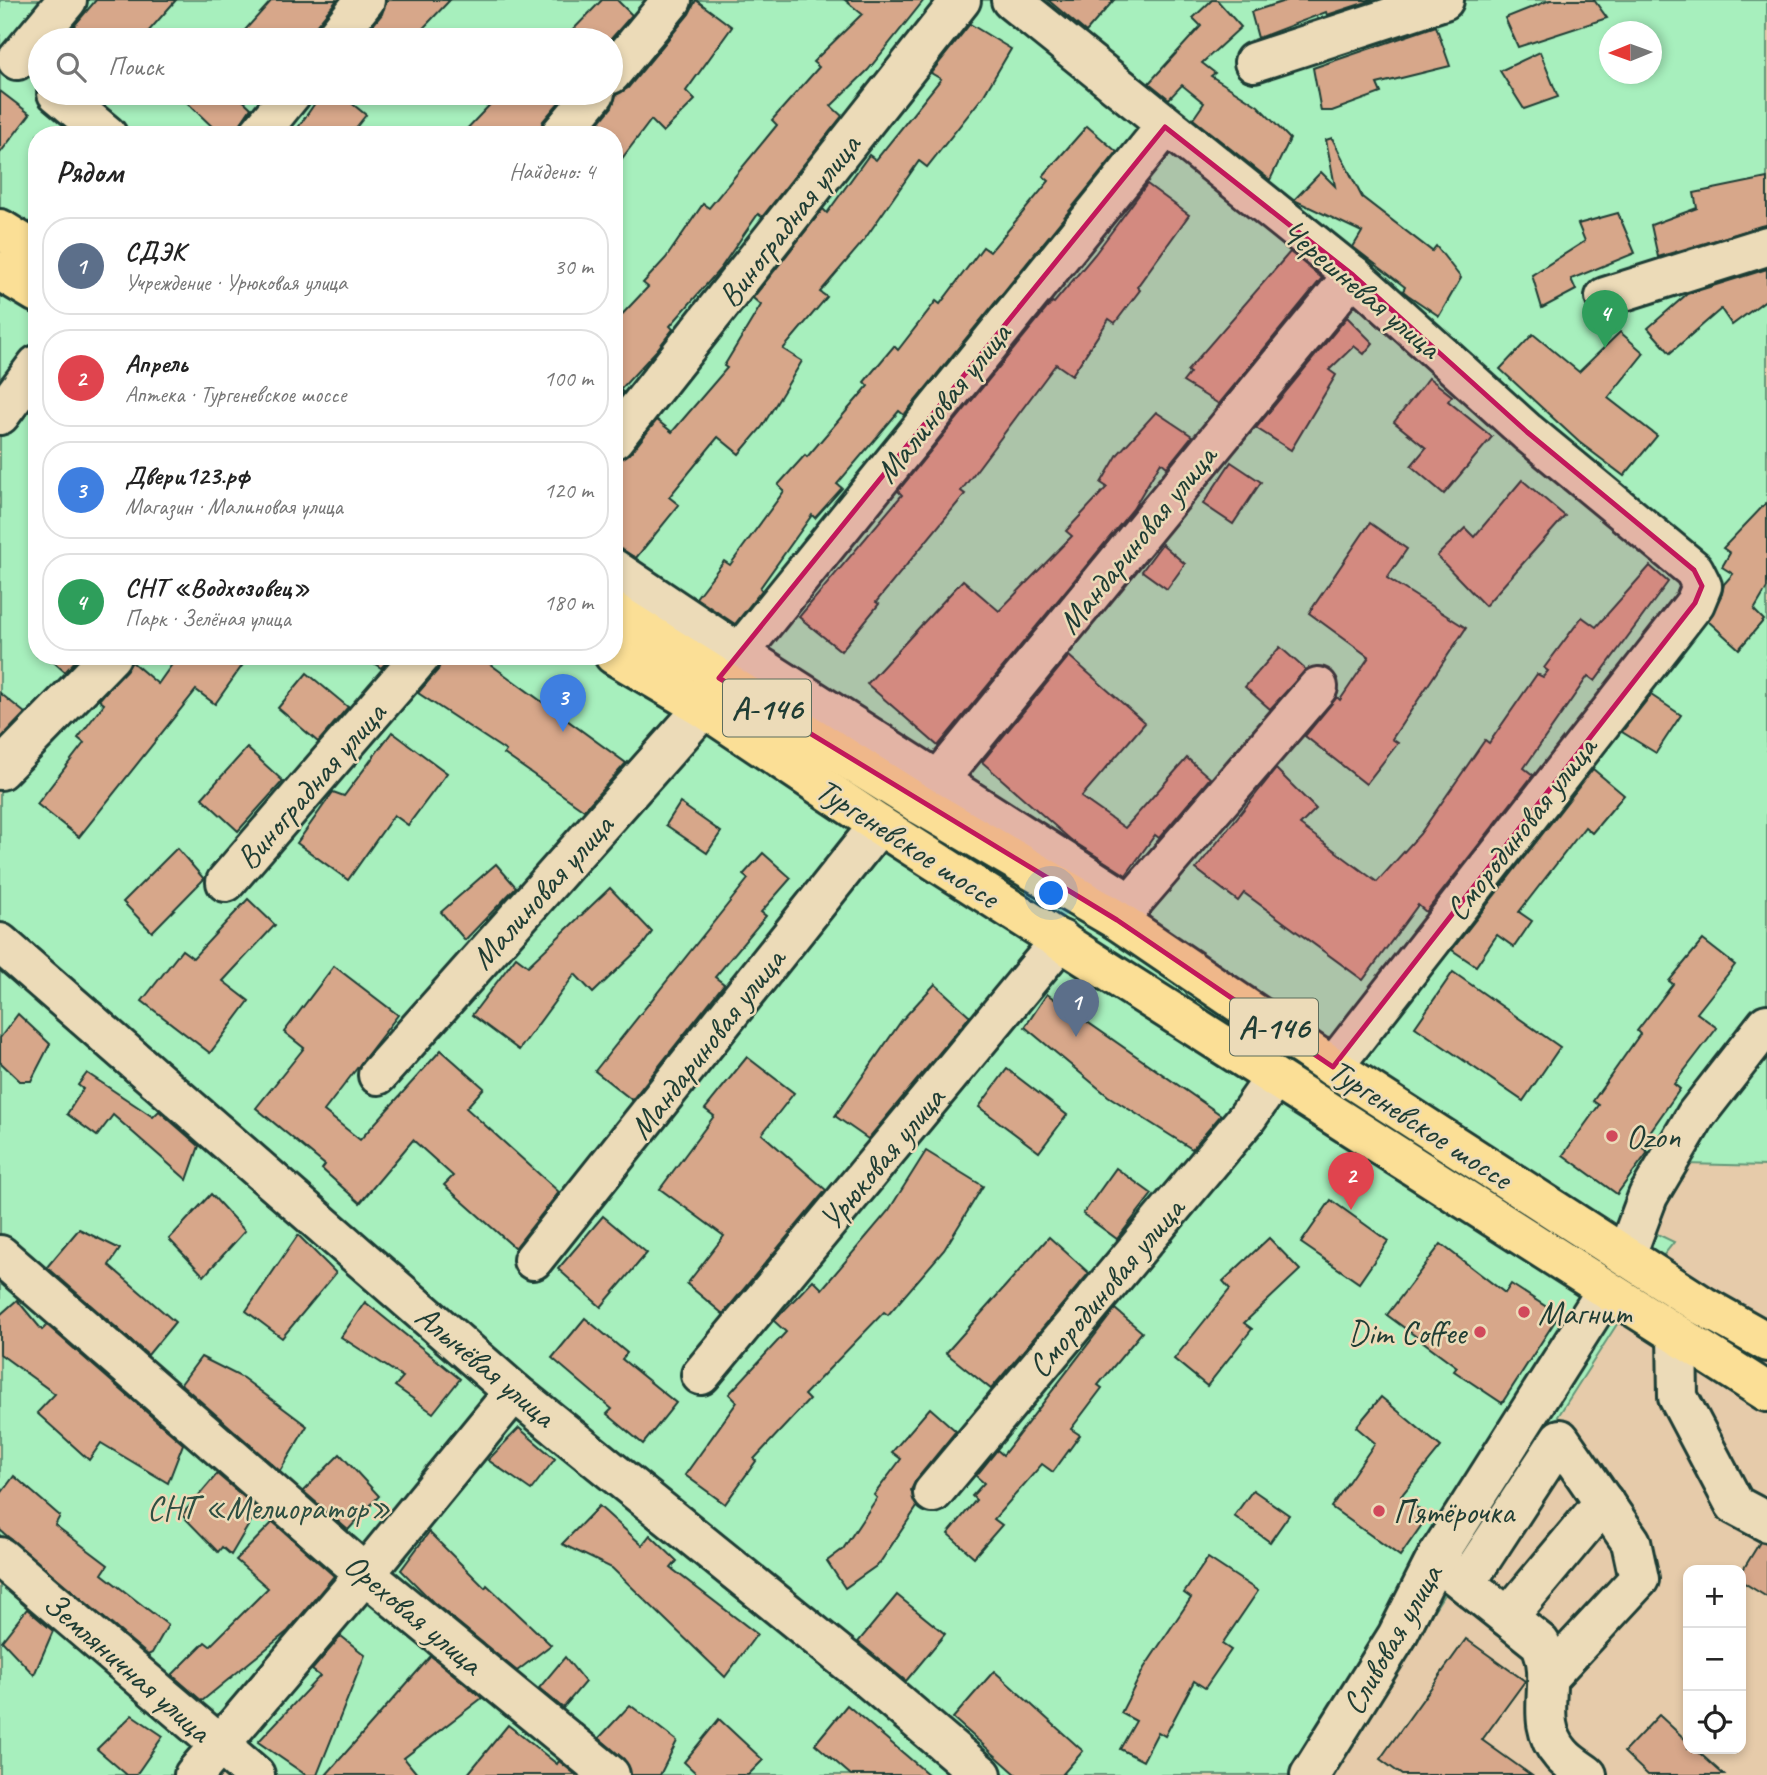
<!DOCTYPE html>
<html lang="ru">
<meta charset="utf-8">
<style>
:root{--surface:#fff;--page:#f6f6f6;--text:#222;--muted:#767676;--line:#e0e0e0;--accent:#b45309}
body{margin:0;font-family:Caveat,sans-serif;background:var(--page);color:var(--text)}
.controls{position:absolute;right:21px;bottom:21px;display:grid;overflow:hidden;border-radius:14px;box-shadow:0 4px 10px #0003}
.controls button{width:63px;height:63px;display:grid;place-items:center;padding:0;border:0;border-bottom:2px solid var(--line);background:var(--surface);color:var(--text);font:35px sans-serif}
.compass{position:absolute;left:1599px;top:21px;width:63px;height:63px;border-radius:50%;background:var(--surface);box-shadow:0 4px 10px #0003;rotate:269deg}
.you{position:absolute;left:1052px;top:894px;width:24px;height:24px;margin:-18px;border:5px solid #fff;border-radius:50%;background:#1a73e8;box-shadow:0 0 0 10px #1a73e833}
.badge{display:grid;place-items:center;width:46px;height:46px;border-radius:50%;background:var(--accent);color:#fff;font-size:23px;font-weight:700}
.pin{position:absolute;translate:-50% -58px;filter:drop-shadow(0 2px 4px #0008)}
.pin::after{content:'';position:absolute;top:37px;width:24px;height:21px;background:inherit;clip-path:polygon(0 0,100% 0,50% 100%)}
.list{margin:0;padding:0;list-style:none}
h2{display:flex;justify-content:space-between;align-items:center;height:91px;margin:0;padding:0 28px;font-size:30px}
h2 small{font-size:23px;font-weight:400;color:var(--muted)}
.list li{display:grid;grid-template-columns:46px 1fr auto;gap:21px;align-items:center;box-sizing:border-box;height:98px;margin:0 14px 14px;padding:0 14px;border:2px solid var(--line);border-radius:28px}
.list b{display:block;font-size:26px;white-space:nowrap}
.list p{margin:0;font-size:23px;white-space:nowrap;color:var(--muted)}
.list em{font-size:23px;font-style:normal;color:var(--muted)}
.icon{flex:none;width:38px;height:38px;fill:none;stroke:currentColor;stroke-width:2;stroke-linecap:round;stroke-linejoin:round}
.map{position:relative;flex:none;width:1767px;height:1775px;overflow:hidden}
.search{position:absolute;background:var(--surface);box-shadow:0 4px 10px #0003;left:28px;top:28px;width:595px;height:77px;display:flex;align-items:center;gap:18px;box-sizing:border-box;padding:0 24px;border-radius:38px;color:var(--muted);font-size:26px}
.panel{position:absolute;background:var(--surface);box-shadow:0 4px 10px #0003;left:28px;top:126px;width:595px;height:539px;border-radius:28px}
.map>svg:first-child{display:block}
.green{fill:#a7efbd;stroke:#639678;stroke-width:2;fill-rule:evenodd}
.building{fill:#d7a78a;stroke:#1f3d34;stroke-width:2}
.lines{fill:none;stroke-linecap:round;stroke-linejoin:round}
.minor-casing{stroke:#1f3d34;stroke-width:44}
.highway-casing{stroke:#1f3d34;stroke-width:44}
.minor{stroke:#ecdbb8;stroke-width:38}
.highway{stroke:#fbdf96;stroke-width:38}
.marked{fill:#c2185b;fill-opacity:0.2;stroke:#c2185b;stroke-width:5;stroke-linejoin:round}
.poi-dot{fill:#d1495b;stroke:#ecdbb8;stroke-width:2.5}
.labels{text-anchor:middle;stroke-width:5;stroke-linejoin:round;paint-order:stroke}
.shield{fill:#ecdbb8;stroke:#5c6c5c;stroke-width:2}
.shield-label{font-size:32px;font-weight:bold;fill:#1f3d34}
.street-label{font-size:33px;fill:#1f3d34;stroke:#ecdbb8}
.poi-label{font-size:33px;fill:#1f3d34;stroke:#ecdbb8;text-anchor:start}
.park-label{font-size:33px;fill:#2d4f42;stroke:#ecdbb8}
</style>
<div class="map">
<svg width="1767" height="1775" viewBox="0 0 1767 1775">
<rect width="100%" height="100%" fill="#e6cbaa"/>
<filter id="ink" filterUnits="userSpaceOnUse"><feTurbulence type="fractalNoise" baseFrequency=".0143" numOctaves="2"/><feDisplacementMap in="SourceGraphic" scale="14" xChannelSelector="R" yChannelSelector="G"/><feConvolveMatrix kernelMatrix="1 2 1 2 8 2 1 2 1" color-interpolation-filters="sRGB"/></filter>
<g filter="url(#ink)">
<path class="green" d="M 0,0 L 1767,0 L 1767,1166 L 1685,1164 L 1655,1233 L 1674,1242 L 1651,1271 L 1349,1743 L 1324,1775 L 0,1775 ZM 1610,32 L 1652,32 L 1652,74 L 1610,74 ZM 40,40 L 611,40 L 611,93 L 40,93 ZM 37,135 L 614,135 L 614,656 L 37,656 Z"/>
<g class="building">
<polygon points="96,0 176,0 141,40 62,40"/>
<polygon points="272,0 337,0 316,26 312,40 236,40"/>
<polygon points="386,0 450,0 412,40 361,40 382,14"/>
<polygon points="602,0 617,0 632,15 610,40 563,40"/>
<polygon points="696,0 732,27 686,91 695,100 663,132 651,120 614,169 614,135 589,135 612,107 616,95 628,88 689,14"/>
<polygon points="845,0 924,0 868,70 831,106 842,116 762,217 758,214 720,269 670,326 673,329 656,351 620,390 623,392 614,403 614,323 648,287 643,283 666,258 703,204 709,208 777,125 772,120 819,67 813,62 862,14"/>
<polygon points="1048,0 1114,0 1086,32"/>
<polygon points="1212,0 1217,0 1241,27 1202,63 1215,73 1211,76 1258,106 1290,139 1270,180 1193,119 1204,103 1182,85 1169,99 1149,83 1201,26 1193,18"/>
<polygon points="1288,0 1373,0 1327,15 1326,12 1258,38 1251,12"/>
<polygon points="1550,0 1594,0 1607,18 1518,47 1505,18"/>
<polygon points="970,24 1011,49 984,95 927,167 919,161 862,243 820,292 827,297 783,349 802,361 762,427 739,454 718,437 669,497 679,505 636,558 614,547 614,460 631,453 657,420 672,432 727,368 724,366 761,305 753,298 823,209 827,213 869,155 876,160 941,79 931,73"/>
<polygon points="1436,26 1450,66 1377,84 1381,93 1332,111 1321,111 1313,68"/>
<polygon points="1540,52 1558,97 1524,109 1500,71"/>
<polygon points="0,91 30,114 0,153"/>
<polygon points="177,93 235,93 251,108 233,135 221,135"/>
<polygon points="322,93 339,93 366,115 350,135 293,135"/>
<polygon points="501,93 567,93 543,121 539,135 461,135"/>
<polygon points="1087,126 1117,152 904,415 899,411 837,484 842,488 815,518 812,515 760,588 762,590 735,624 696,598 724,561 730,565 784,491 778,485 805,455 807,457 868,386 864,382 894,346 898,350 936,301 940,304 983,247 990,252 1049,181 1043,176"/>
<polygon points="1332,138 1362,197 1432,251 1436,246 1461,278 1439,316 1408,295 1403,291 1405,287 1353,247 1362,232 1294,200 1321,172 1335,186 1326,140"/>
<polygon points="1767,178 1767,225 1658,257 1651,225 1697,208 1694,193"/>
<polygon points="1147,184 1189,215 1137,287 1140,290 1115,323 1109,319 1072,375 1056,364 961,491 965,494 876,602 879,604 841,651 799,617 902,495 898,491 1052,302 1054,303 1095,254"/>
<polygon points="1618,213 1635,253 1571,279 1576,290 1542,308 1532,275 1585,241 1578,224"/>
<polygon points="1290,252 1322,278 1219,404 1183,382 1190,373 1187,371"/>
<polygon points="1767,269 1767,299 1732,325 1721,309 1670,353 1648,328 1687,294"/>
<polygon points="1347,317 1373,343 1364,354 1354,346 1329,370 1336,375 1291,450 1256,428"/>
<polygon points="1620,332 1644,353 1608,398 1657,436 1624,476 1579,442 1500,369 1533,334 1579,372"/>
<polygon points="1429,378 1452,396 1448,401 1492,437 1444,494 1411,466 1426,448 1394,422"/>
<polygon points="1156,412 1192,436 1167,467 1161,462 1133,509 938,746 867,684 963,580 999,611 1072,536 1066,531 1107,487 1101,483 1118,454"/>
<polygon points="1231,462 1261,482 1233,524 1203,504"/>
<polygon points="1522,480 1565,516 1485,606 1437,556 1465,528 1474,537"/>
<polygon points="1767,502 1767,588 1754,610 1764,620 1739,649 1708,621 1722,594 1724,584 1733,574 1722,567 1730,553 1723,548"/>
<polygon points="1370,523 1407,549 1387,578 1466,628 1392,739 1398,743 1366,784 1305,736 1337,697 1340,700 1369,657 1309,613"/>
<polygon points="1162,544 1185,564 1167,589 1142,571"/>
<polygon points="1650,566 1668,582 1595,681 1588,676 1524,768 1533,775 1426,912 1418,905 1363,980 1244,893 1238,901 1196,869 1276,769 1316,809 1300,825 1377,882 1420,834 1485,740 1489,743 1537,674 1543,677 1548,671 1544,668 1582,617 1596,627"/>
<polygon points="1280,647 1306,670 1270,709 1245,687"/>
<polygon points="47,656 80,656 65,672"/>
<polygon points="178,656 249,656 215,704 196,690 79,837 37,804 84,743 78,738 104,704 99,700 132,662 158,684"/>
<polygon points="363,656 392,656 381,668"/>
<polygon points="442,656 479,656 626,763 584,810 504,754 506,751 418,693 438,670"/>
<polygon points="1069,656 1145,723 1081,797 1125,828 1187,758 1210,778 1159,838 1155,835 1126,875 1071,840 982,762"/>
<polygon points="307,673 348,707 318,742 278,708"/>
<polygon points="0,693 25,713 0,739"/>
<polygon points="1651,695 1681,715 1656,753 1622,732"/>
<polygon points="392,732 447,773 408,825 394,815 348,880 297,843 333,792 344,796"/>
<polygon points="247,748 283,781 238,831 202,798"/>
<polygon points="1593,769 1624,795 1592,833 1585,827 1519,912 1532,921 1514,947 1497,935 1476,966 1452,950"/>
<polygon points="680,803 721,832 707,853 666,825"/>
<polygon points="177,848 204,879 152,932 123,902"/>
<polygon points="763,853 791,878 761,912 766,916 715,977 724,984 632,1100 595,1071 748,879 743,875"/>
<polygon points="496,864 516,887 465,940 441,912"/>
<polygon points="610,888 652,932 642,946 593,993 575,974 519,1050 472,1015 516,957 528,966"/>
<polygon points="248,899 275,925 223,981 249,1001 210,1053 142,1001 182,950 193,958"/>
<polygon points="1703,940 1735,965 1697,1013 1717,1028 1674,1084 1680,1089 1640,1146 1648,1152 1617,1194 1563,1155 1599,1105 1593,1101 1640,1034 1637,1031 1673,984 1669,981"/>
<polygon points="334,966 398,1015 324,1111 360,1140 441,1050 484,1088 466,1108 559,1192 515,1248 444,1185 453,1176 413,1140 360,1203 322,1169 325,1165 256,1108 304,1048 284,1032"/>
<polygon points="1453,972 1560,1047 1523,1101 1415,1027"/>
<polygon points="935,984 970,1016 868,1139 835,1116 902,1020"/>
<polygon points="1047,994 1221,1115 1192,1149 1108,1096 1025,1027"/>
<polygon points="18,1014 50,1044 31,1081 20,1081 0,1062 0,1038"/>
<polygon points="747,1057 794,1093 762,1134 826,1190 723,1314 687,1284 724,1236 660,1189 714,1116 705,1109"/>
<polygon points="1007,1069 1067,1115 1039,1152 979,1107"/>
<polygon points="87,1073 153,1117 159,1111 199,1146 187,1180 113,1115 97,1136 67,1114 83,1089 78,1085"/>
<polygon points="926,1151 983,1186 944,1250 888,1315 884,1312 804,1395 809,1400 754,1459 756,1461 725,1504 685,1475 737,1402 729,1394 786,1332 774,1321 813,1280 822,1289 889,1210"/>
<polygon points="1116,1168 1152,1194 1117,1239 1083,1214"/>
<polygon points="211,1194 245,1231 204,1276 169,1239"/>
<polygon points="1331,1200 1388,1241 1359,1283 1301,1243"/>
<polygon points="603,1216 647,1253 601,1307 558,1269"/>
<polygon points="79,1229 120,1249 109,1265 175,1322 148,1355 47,1267"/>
<polygon points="298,1235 336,1273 282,1338 246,1311"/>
<polygon points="1049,1237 1089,1273 991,1389 946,1353"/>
<polygon points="1269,1238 1300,1270 1244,1323 1252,1329 1207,1386 1174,1359 1230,1289 1223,1281"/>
<polygon points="1441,1244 1505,1293 1511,1284 1559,1315 1502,1403 1454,1371 1457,1367 1387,1315"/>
<polygon points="17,1300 42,1330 47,1325 183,1444 168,1483 101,1443 89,1460 37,1413 55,1394 0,1354 0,1315"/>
<polygon points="365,1302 460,1379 433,1413 395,1386 403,1377 341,1337"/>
<polygon points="1115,1309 1142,1332 1098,1385 1102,1388 1071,1429 1080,1435 1053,1472 1042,1464 994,1519 1002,1525 974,1557 948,1534 976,1500 972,1496 984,1483 976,1476 997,1450 1003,1455"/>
<polygon points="585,1318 627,1353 622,1359 676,1403 643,1444 607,1414 612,1409 552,1358"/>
<polygon points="201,1357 243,1378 307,1426 280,1471 181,1384"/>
<polygon points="1381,1397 1441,1447 1401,1496 1428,1516 1400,1556 1331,1507 1375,1443 1356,1427"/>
<polygon points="930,1408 956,1431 916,1480 911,1490 917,1507 879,1564 845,1588 827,1561 843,1549 877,1498 874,1495 901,1459 892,1452"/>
<polygon points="519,1428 555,1459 531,1490 488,1460"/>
<polygon points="340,1454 379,1496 348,1530 303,1491"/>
<polygon points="217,1474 258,1509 231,1555 222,1547 218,1552 182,1515"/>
<polygon points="14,1476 60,1516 55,1525 108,1565 102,1574 168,1625 152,1653 148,1655 0,1530 0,1495"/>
<polygon points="1253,1490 1289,1515 1270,1542 1234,1516"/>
<polygon points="599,1506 642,1545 650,1535 677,1561 671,1568 757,1634 725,1677 612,1568 562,1544"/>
<polygon points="273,1522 334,1576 288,1631 202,1701 172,1675 205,1642 210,1646 268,1588 236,1560"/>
<polygon points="429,1532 485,1588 487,1585 551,1645 517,1671 433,1602 401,1570"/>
<polygon points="1760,1542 1767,1544 1767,1597 1741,1581 1741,1573"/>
<polygon points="1208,1558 1258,1591 1222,1644 1231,1650 1205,1688 1194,1681 1165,1736 1158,1732 1143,1761 1120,1749 1136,1721 1121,1713 1144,1668 1191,1598 1184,1593"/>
<polygon points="897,1595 945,1634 906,1681 858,1642"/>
<polygon points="27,1609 53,1631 34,1675 2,1641"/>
<polygon points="341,1636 365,1655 317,1775 306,1775 258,1742 320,1676 312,1670"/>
<polygon points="1466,1639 1525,1681 1482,1740 1531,1775 1402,1775 1380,1759"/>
<polygon points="431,1656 482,1698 404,1758 418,1775 326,1775"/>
<polygon points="565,1657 585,1682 563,1708 539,1688"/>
<polygon points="994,1671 1083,1751 1062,1775 1017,1775 953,1718"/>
<polygon points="630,1705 677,1741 660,1775 631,1775 624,1759 599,1738"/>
<polygon points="847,1705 929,1775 851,1775 815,1744"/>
<polygon points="132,1715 163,1736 136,1775 127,1775 97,1749"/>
<polygon points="1659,1715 1688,1742 1688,1749 1695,1749 1724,1775 1648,1775 1624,1752"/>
<polygon points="719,1719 763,1760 748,1775 698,1775 684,1762"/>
<polygon points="508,1725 557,1764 559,1761 576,1775 467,1775"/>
</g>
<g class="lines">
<defs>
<g id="minor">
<polyline points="1011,0 1353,275 1527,432 1694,570 1702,586 1695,603 1333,1067"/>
<polyline points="333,40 365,0"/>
<polyline points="17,60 67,0"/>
<polyline points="1254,62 1444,0"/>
<polyline points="611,74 672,0"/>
<polyline points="57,93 107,135"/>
<polyline points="258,135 292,93"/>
<polyline points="560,135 595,93"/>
<polyline points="1605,297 1767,246"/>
<polyline points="0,415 37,365"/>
<polyline points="614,439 961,0"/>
<polyline points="614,569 739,653 1131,904"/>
<polyline points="719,678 1165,127"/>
<polyline points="0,770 111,656"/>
<polyline points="919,804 1353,275"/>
<polyline points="226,882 421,656"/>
<polyline points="1117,920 1318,687"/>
<polyline points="0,943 514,1392 868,1678 982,1775"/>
<polyline points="378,1075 704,708"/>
<polyline points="0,1255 365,1574 610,1775"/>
<polyline points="1626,1255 1648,1196 1696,1115 1767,1024"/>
<polyline points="533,1260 879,825"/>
<polyline points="1677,1335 1678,1397 1735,1505 1767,1522"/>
<polyline points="701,1375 1061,940"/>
<polyline points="933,1493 1246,1119 1274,1079"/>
<polyline points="0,1557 255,1775"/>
<path d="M 1445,1567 L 1540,1643 C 1559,1680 1531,1720 1561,1754 C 1567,1762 1579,1769 1587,1775"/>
<polyline points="1466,1583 1560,1439 1631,1542 1639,1579 1548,1677"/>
<polyline points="1508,1617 1604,1502"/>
<polyline points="194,1775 365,1574 514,1392"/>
<polyline points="1310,1775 1397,1636 1436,1559 1606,1291"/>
</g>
<g id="highway">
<polyline points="0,229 37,252"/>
<polyline points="0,271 37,293"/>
<polyline points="614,612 919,804 1117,920 1333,1067 1703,1306 1767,1342"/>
<polyline points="614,655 704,708 879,825 1767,1392"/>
</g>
</defs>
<use href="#minor" class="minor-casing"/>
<use href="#highway" class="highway-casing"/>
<use href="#minor" class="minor"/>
<use href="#highway" class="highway"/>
</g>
</g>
<path class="marked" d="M 1165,127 L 1353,275 L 1527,432 L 1694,570 L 1702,586 L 1695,603 L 1333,1067 L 1117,920 L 719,678 Z"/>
<g class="poi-dot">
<circle cx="1612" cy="1136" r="7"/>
<circle cx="1524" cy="1312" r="7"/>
<circle cx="1480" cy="1332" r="7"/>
<circle cx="1379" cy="1511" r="7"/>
</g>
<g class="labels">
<g class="shield">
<rect x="723" y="679.5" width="88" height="57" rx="5"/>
<rect x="1230" y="998.5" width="88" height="57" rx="5"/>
</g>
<g class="shield-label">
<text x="767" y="719">А-146</text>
<text x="1274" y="1038">А-146</text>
</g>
<g class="street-label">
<text transform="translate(788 220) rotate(-52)" y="12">Виноградная улица</text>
<text transform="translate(1362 288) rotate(40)" y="12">Черешневая улица</text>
<text transform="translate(942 402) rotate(-51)" y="12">Малиновая улица</text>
<text transform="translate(1136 539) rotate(-51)" y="12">Мандариновая улица</text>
<text transform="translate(310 785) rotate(-49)" y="12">Виноградная улица</text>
<text transform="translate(1520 828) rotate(-52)" y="12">Смородиновая улица</text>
<text transform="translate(908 842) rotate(33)" y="12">Тургеневское шоссе</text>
<text transform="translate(541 891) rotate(-48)" y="12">Малиновая улица</text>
<text transform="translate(706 1043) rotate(-52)" y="12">Мандариновая улица</text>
<text transform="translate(1421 1123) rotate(33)" y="12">Тургеневское шоссе</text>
<text transform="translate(881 1158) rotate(-50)" y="12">Урюковая улица</text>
<text transform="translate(1105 1287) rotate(-50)" y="12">Смородиновая улица</text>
<text transform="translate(486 1365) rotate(40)" y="12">Алычёвая улица</text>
<text transform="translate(414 1613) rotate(40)" y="12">Ореховая улица</text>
<text transform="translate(1391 1639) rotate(-60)" y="12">Сливовая улица</text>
<text transform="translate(128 1666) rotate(41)" y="12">Земляничная улица</text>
</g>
<g class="poi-label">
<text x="1626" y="1148">Ozon</text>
<text x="1538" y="1324">Магнит</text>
<text x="1466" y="1344" text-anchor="end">Dim Coffee</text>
<text x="1393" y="1523">Пятёрочка</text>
</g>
<g class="park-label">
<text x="269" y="1519">СНТ «Мелиоратор»</text>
</g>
</g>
</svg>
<div class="controls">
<button>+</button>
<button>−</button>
<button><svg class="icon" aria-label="locate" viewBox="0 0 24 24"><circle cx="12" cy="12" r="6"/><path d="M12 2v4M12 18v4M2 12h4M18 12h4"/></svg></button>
</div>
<svg class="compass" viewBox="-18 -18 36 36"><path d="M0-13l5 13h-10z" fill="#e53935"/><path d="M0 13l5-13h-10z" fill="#767676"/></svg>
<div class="you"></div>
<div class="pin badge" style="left:1076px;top:1037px;background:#5c6f8a">1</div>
<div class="pin badge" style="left:1351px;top:1210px;background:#e0444e">2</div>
<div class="pin badge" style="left:563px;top:732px;background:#3f7fe0">3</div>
<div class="pin badge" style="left:1605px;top:348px;background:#2e9e5b">4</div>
<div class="search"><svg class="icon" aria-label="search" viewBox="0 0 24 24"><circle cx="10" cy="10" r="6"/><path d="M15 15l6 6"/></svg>Поиск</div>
<section class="panel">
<h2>Рядом<small>Найдено: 4</small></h2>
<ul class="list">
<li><span class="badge" style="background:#5c6f8a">1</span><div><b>СДЭК</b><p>Учреждение · Урюковая улица</p></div><em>30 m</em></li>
<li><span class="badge" style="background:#e0444e">2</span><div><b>Апрель</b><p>Аптека · Тургеневское шоссе</p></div><em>100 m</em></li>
<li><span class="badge" style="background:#3f7fe0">3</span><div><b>Двери123.рф</b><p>Магазин · Малиновая улица</p></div><em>120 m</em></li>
<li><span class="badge" style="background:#2e9e5b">4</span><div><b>СНТ «Водхозовец»</b><p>Парк · Зелёная улица</p></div><em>180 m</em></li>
</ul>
</section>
</div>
